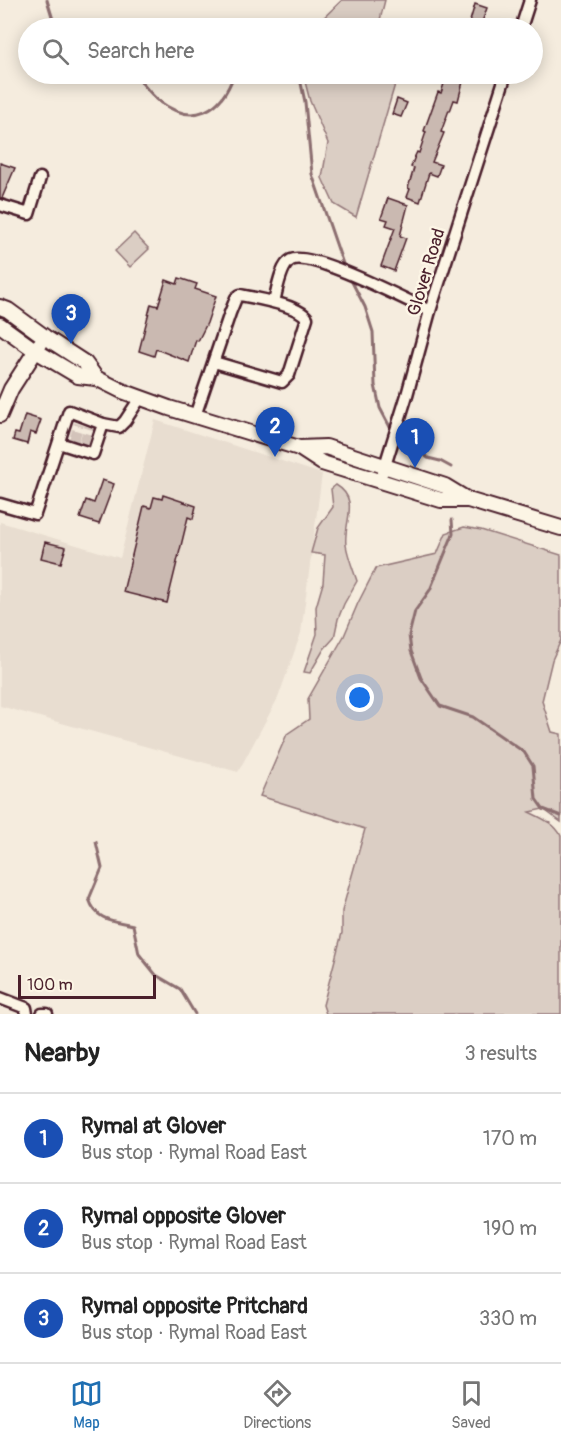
<!DOCTYPE html>
<meta charset="utf-8">
<style>
:root{--surface:#fff;--page:#f2f2f2;--text:#222;--muted:#767676;--line:#e0e0e0;--accent:#1f6fb2}
body{margin:0;font-family:Pangolin,sans-serif;background:var(--page);color:var(--text)}
.scale{position:absolute;left:18px;bottom:15px;width:138px;box-sizing:border-box;padding-left:6px;border:3px solid #4a1f2b;border-top:0;font-size:16px;line-height:21px;white-space:nowrap;color:#4a1f2b;-webkit-text-stroke:4px #fcf5e5;paint-order:stroke}
.you{position:absolute;left:360px;top:698px;width:21px;height:21px;margin:-15px;border:4px solid #fff;border-radius:50%;background:#1a73e8;box-shadow:0 0 0 9px #1a73e833}
.badge{display:grid;place-items:center;width:39px;height:39px;border-radius:50%;background:var(--accent);color:#fff;font-size:20px;font-weight:700}
.pin{position:absolute;translate:-50% -50px;filter:drop-shadow(0 2px 3px #0008)}
.pin::after{content:'';position:absolute;top:32px;width:21px;height:18px;background:inherit;clip-path:polygon(0 0,100% 0,50% 100%)}
.list{margin:0;padding:0;list-style:none}
h2{display:flex;justify-content:space-between;align-items:center;height:78px;margin:0;padding:0 24px;font-size:26px}
h2 small{font-size:20px;font-weight:400;color:var(--muted)}
.list li{display:grid;grid-template-columns:39px 1fr auto;gap:18px;align-items:center;box-sizing:border-box;height:90px;padding:0 24px;border-top:2px solid var(--line)}
.list b{display:block;font-size:22px;white-space:nowrap}
.list p{margin:0;font-size:20px;white-space:nowrap;color:var(--muted)}
.list em{font-size:20px;font-style:normal;color:var(--muted)}
.icon{flex:none;width:33px;height:33px;fill:none;stroke:currentColor;stroke-width:2;stroke-linecap:round;stroke-linejoin:round}
.map{position:relative;flex:none;width:561px;height:1014px;overflow:hidden}
.search{position:absolute;background:var(--surface);box-shadow:0 3px 15px #0003;left:18px;right:18px;top:18px;height:66px;display:flex;align-items:center;gap:15px;box-sizing:border-box;padding:0 21px;border-radius:33px;color:var(--muted);font-size:22px}
.sheet{height:348px;background:var(--surface)}
nav{display:flex;justify-content:space-around;align-items:center;box-sizing:border-box;height:84px;border-top:2px solid var(--line);background:var(--surface);font-size:16px;color:var(--muted)}
nav a{display:grid;justify-items:center;gap:3px}
nav .on{color:var(--accent)}
.map>svg:first-child{display:block}
.built{fill:#e8ddd0}
.green{fill:#dbcec4;stroke:#927678;stroke-width:1.5}
.lines{fill:none;stroke-linecap:round;stroke-linejoin:round}
.stream{stroke:#8c6e70;stroke-width:3}
.building{fill:#cab9b1;stroke:#4a1f2b;stroke-width:1.5}
.minor-tunnel{stroke:#d3c3ba;stroke-width:10;stroke-dasharray:10 5;stroke-linecap:butt}
.minor-casing{stroke:#4a1f2b;stroke-width:15}
.major-casing{stroke:#4a1f2b;stroke-width:18}
.minor{stroke:#fcf5e5;stroke-width:10}
.major{stroke:#fcf5e5;stroke-width:14}
.labels{text-anchor:middle;stroke-width:5;stroke-linejoin:round;paint-order:stroke}
.street-label{font-size:18px;fill:#4a1f2b;stroke:#fcf5e5}
</style>
<div class="map">
<svg width="561" height="1014" viewBox="0 0 561 1014">
<rect width="100%" height="100%" fill="#f5ecde"/>
<filter id="ink" filterUnits="userSpaceOnUse"><feTurbulence type="fractalNoise" baseFrequency=".0167" numOctaves="2"/><feDisplacementMap in="SourceGraphic" scale="12" xChannelSelector="R" yChannelSelector="G"/><feConvolveMatrix kernelMatrix="1 2 1 2 8 2 1 2 1" color-interpolation-filters="sRGB"/></filter>
<g filter="url(#ink)">
<polygon class="built" points="155,420 322,474 301,633 278,698 238,772 0,706 0,522 120,558"/>
<g class="green">
<polygon points="342,0 385,0 378,28 313,28"/>
<polygon points="303,74 398,74 356,217 334,204 322,178 328,143 310,101"/>
<polygon points="134,233 149,249 130,267 115,251"/>
<path d="M 336,485 C 361,500 343,522 346,545 C 348,557 353,569 357,581 L 344,604 L 338,619 L 334,638 L 324,649 L 310,673 L 304,672 L 317,634 L 316,607 L 323,583 L 325,555 L 311,553 L 318,528 L 333,507 L 331,489 Z"/>
<path d="M 464,527 L 481,530 L 561,555 L 561,640 L 552,660 L 542,701 L 552,732 L 561,734 L 561,822 L 543,809 L 529,812 C 541,818 555,823 561,836 L 561,1014 L 326,1014 L 323,1005 L 342,933 L 342,911 L 365,829 L 260,796 L 287,734 L 309,719 L 308,699 L 344,636 L 358,603 L 376,568 L 437,554 L 446,533 Z"/>
</g>
<g class="lines">
<g class="stream">
<polyline points="47,0 54,23 64,28"/>
<polyline points="252,28 253,28"/>
<path d="M 134,74 C 142,82 150,94 159,101 C 193,127 222,111 234,74"/>
<polyline points="299,74 305,102 312,174 343,264"/>
<polyline points="352,282 365,307 373,332 375,385 380,408 390,427"/>
<polyline points="398,434 428,458 440,461 451,467"/>
<polyline points="452,520 453,534 430,590 415,611 409,635 411,651 421,678 440,706 473,717 524,752 533,766 536,799 543,809 561,816"/>
<path d="M 96,842 L 102,868 L 89,899 C 97,922 113,920 133,925 L 139,954 L 156,975 L 180,989 L 195,1014"/>
</g>
</g>
<g class="building">
<polygon points="475,4 487,8 481,25 470,21"/>
<polygon points="447,74 465,74 458,101 454,100 450,111 449,110 441,132 444,133 432,162 441,165 437,176 429,173 420,202 407,197 410,189 408,188 414,168 411,167 415,156 417,152 419,153 426,132 424,131 438,92 441,93"/>
<polygon points="397,99 407,103 401,117 392,114"/>
<polygon points="0,163 15,168 2,198 0,198"/>
<polygon points="388,198 408,205 400,236 406,238 394,271 381,266 395,228 386,225 388,220 381,218"/>
<polygon points="179,278 197,284 195,289 216,296 207,323 198,341 196,340 189,362 156,349 154,356 139,351 151,304 158,306 166,280 177,284"/>
<polygon points="25,415 41,420 36,434 30,432 27,444 13,440 15,433 19,434"/>
<polygon points="102,480 114,484 99,524 80,518 86,500 94,503"/>
<polygon points="163,495 196,506 193,519 188,517 167,603 123,592 144,506 151,508 154,497 162,499"/>
<polygon points="45,542 66,547 61,563 41,558"/>
</g>
<g class="lines">
<g class="minor-tunnel">
<polyline points="74,440 79,424"/>
<polyline points="84,443 89,427"/>
</g>
<defs>
<g id="minor">
<polyline points="521,28 530,0"/>
<polyline points="0,205 29,214 40,178"/>
<path d="M 274,302 C 277,291 280,266 291,260 C 311,250 408,301 430,311"/>
<path d="M 195,416 L 230,313 L 236,298 L 240,295 C 256,298 298,305 307,318 L 289,375 L 282,382 L 214,362"/>
<polyline points="103,424 119,427 125,421 140,398"/>
<polyline points="383,472 407,395 430,311 506,74"/>
<polyline points="0,504 35,514 69,411 103,424 93,454 59,443"/>
<polyline points="0,998 26,1008 27,1014"/>
<polyline points="42,1014 47,1014"/>
</g>
<g id="major">
<polyline points="0,307 8,310 45,337 85,363 96,378"/>
<polyline points="0,325 36,351 78,376 96,378 122,391 169,408 299,448 322,463 441,500 468,500"/>
<polyline points="0,415 11,389 40,344"/>
<polyline points="299,448 326,447 445,486 468,500 561,528"/>
</g>
</defs>
<use href="#minor" class="minor-casing"/>
<use href="#major" class="major-casing"/>
<use href="#minor" class="minor"/>
<use href="#major" class="major"/>
</g>
</g>
<g class="labels">
<g class="street-label">
<text transform="translate(426 272) rotate(-73)" y="6">Glover Road</text>
</g>
</g>
</svg>
<div class="scale">100 m</div>
<div class="you"></div>
<div class="pin badge" style="left:415px;top:468px;background:#1a4fb4">1</div>
<div class="pin badge" style="left:275px;top:457px;background:#1a4fb4">2</div>
<div class="pin badge" style="left:71px;top:344px;background:#1a4fb4">3</div>
<div class="search"><svg class="icon" aria-label="search" viewBox="0 0 24 24"><circle cx="10" cy="10" r="6"/><path d="M15 15l6 6"/></svg>Search here</div>
</div>
<section class="sheet">
<h2>Nearby<small>3 results</small></h2>
<ul class="list">
<li><span class="badge" style="background:#1a4fb4">1</span><div><b>Rymal at Glover</b><p>Bus stop · Rymal Road East</p></div><em>170 m</em></li>
<li><span class="badge" style="background:#1a4fb4">2</span><div><b>Rymal opposite Glover</b><p>Bus stop · Rymal Road East</p></div><em>190 m</em></li>
<li><span class="badge" style="background:#1a4fb4">3</span><div><b>Rymal opposite Pritchard</b><p>Bus stop · Rymal Road East</p></div><em>330 m</em></li>
</ul>
</section>
<nav>
<a class="on"><svg class="icon" aria-label="map" viewBox="0 0 24 24"><path d="M3 6l6-2 6 2 6-2v14l-6 2-6-2-6 2zM9 4v14M15 6v14"/></svg>Map</a>
<a><svg class="icon" aria-label="directions" viewBox="0 0 24 24"><path d="M12 3l9 9-9 9-9-9zM9 14v-3h6M13 9l2 2-2 2"/></svg>Directions</a>
<a><svg class="icon" aria-label="saved" viewBox="0 0 24 24"><path d="M7 4h10v16l-5-4-5 4z"/></svg>Saved</a>
</nav>
